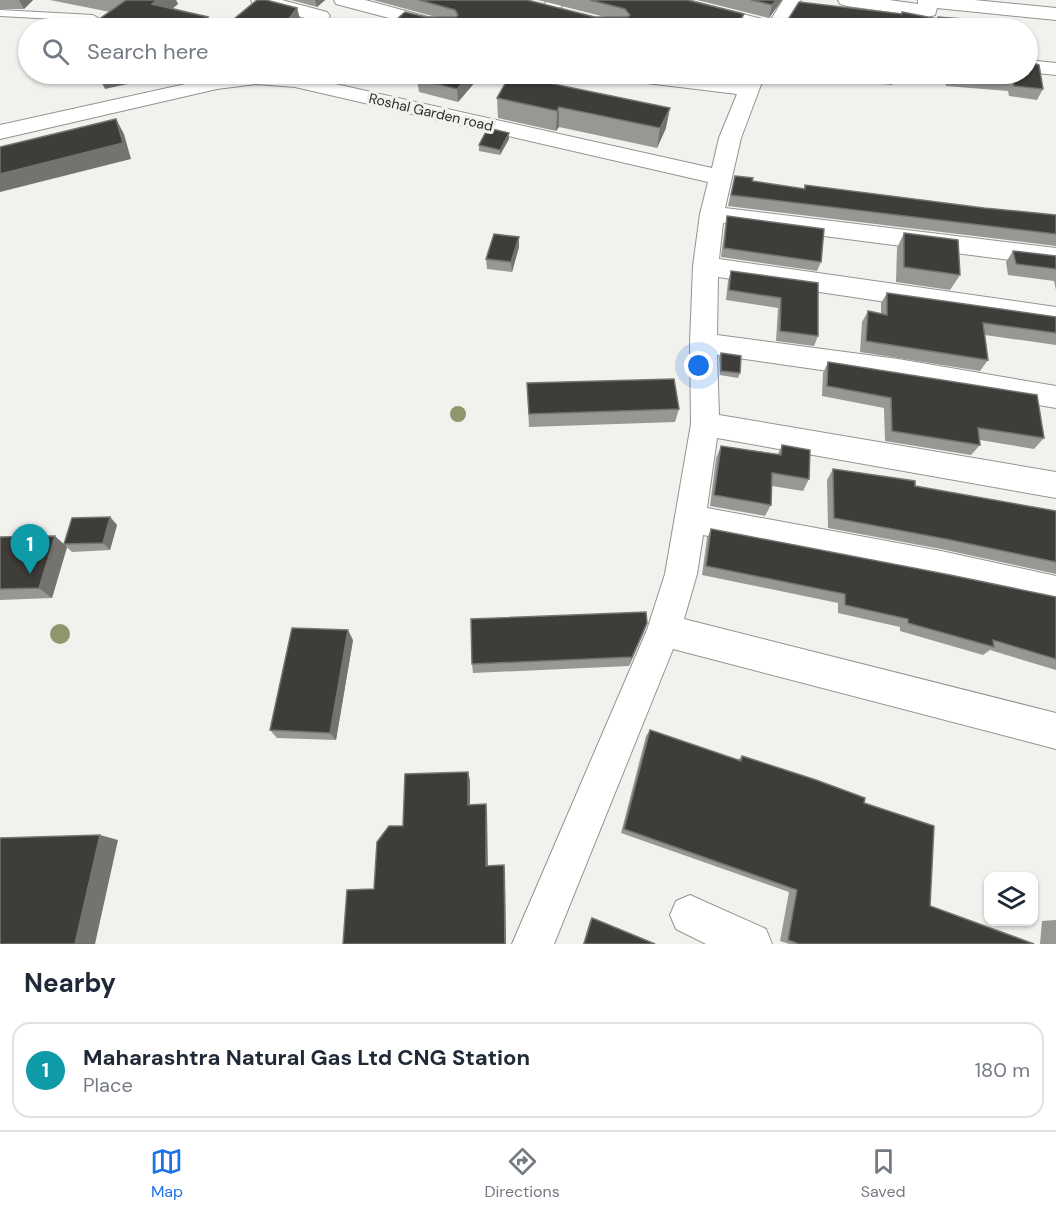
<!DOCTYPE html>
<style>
:root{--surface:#fff;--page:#f6f6f7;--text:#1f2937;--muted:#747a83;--line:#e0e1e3;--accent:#1a73e8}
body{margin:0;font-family:"DM Sans",sans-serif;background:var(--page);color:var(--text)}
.controls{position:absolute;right:18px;bottom:18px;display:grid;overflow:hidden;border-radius:12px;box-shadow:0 2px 4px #0004}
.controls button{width:54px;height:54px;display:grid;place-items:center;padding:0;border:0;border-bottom:2px solid var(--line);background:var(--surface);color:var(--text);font:30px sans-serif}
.you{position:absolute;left:699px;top:366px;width:21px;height:21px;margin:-15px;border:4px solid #fff;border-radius:50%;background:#1a73e8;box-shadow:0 0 0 9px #1a73e833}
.badge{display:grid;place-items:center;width:39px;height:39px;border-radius:50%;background:var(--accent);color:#fff;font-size:20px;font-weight:700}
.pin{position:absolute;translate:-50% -50px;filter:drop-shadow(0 2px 3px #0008)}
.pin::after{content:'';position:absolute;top:32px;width:21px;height:18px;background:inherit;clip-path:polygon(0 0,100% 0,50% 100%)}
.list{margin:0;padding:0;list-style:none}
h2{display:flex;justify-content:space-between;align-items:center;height:78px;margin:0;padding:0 24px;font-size:26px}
h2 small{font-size:20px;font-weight:400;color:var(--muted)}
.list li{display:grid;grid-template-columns:39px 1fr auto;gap:18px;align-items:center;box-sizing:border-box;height:96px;margin:0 12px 12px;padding:0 12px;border:2px solid var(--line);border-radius:18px}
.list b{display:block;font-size:22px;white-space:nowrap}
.list p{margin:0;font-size:20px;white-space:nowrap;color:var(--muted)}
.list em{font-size:20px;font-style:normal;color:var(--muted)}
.icon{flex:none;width:33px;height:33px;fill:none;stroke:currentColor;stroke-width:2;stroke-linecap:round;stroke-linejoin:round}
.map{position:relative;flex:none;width:1056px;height:944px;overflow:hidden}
.search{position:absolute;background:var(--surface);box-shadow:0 2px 4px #0004;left:18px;right:18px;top:18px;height:66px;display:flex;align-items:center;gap:15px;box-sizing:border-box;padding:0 21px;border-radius:33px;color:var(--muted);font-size:22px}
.sheet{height:186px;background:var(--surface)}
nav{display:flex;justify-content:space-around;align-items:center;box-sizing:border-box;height:84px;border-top:2px solid var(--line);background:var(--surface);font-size:16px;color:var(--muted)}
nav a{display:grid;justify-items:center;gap:3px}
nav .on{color:var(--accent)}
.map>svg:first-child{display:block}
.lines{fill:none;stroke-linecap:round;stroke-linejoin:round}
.service-casing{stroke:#949390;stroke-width:2}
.minor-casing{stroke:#949390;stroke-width:2}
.service{fill:#fff;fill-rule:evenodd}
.minor{fill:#fff;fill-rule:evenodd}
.tree{fill:#90966c}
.wall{fill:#989794}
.shaded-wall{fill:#747370}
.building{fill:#3e3d3a;stroke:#747370;stroke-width:1.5}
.labels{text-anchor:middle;stroke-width:6;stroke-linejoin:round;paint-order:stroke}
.far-street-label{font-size:14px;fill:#2b2b29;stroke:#f2f1ed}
</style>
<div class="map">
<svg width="1056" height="944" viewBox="0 0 1056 944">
<rect width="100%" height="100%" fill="#f2f1ed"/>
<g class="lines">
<defs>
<polygon id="service" points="0,10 93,15 98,18 93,21 0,16"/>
<g id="minor">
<polygon points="251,0 282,0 327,12 330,16 327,20 320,22 253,4"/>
<polygon points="334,0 365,0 454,24 457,28 427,28 336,4"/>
<polygon points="548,0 567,0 543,28 524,28"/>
<polygon points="656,0 688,0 770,21 783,0 801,0 784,28 754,28 658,4"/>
<polygon points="838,0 889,0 918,4 918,0 974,0 1056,8 1056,20 937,8 935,15 928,17 847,6 840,4"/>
<polygon points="1028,60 1056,63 1056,75 1028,72"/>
<polygon points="243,74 295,75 712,168 719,138 737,94 622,80 615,78 612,74 670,74 742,82 745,74 765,74 741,138 725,208 1056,248 1056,266 723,223 719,259 1056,307 1056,327 718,277 717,335 898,359 1056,386 1056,408 898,381 717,355 719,415 1056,472 1056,498 717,438 707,508 941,551 1056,576 1056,606 941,581 703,535 697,574 684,619 1056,713 1056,749 673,649 554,944 512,944 647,630 665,574 691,424 690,343 693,266 700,214 708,182 295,87 256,84 217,89 0,139 0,125 217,77"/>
<polygon points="690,895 766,929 772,944 706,944 676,929 670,915 676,901"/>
</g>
</defs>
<use href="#service" class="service-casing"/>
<use href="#minor" class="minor-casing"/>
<use href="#service" class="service"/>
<use href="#minor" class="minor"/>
</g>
<g class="tree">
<circle cx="458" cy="414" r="8"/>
<circle cx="60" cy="634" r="10"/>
</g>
<g class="wall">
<polygon points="0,0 33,0 24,9 0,9"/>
<polygon points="50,0 176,0 178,4 172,9 208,17 212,28 102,28 98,20 110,12"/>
<polygon points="291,0 325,0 317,7"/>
<polygon points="373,0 527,0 595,17 605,17 538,0 687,0 741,27 740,28 387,28 426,17 436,17"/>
<polygon points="697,0 782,0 769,18"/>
<polygon points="297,8 300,19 292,28 223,28"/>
<polygon points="1031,53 1031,62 1043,89 1037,100 1009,96 1008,91 946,86 944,74 1028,74"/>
<polygon points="482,74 458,102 419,92 417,79"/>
<polygon points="686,74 709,74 707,76"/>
<polygon points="792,74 897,74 897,75 892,85"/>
<polygon points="510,75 666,128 657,148 559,127 556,131 498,118 497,98"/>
<polygon points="509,133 509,139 500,155 479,151 479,145"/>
<polygon points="735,176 752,181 804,189 805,185 984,208 1056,215 1056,246 728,206"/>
<polygon points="727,216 821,262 817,271 721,257 725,226"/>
<polygon points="904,233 960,275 950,290 896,282 897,248"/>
<polygon points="519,237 519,247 512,272 487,269 486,259"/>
<polygon points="1013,251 1056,256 1056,290 1054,281 1008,275 1006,262"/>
<polygon points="731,271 818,283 818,336 814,346 776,341 778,308 726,300 728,281"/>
<polygon points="887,293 1056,317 1056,345 985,335 988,360 980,371 860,352 862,322 868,311 881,314 881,303"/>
<polygon points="721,353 740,373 738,378 720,375 719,358"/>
<polygon points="828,362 1044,438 1034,449 980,440 980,445 971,455 885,441 884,408 822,396 823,373"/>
<polygon points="527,383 679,409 675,422 529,427"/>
<polygon points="782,445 809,479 803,491 772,486 771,505 765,516 710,506 716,458 721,446 778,454"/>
<polygon points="833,469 915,486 1056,511 1056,574 941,549 828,528 827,480"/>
<polygon points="110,517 117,525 110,550 72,552 67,547 52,598 0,600 0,537 64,544"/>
<polygon points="711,529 1056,597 1056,670 990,650 983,655 900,631 900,627 838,613 838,603 702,575 707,538"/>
<polygon points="644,632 629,666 473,673 472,664"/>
<polygon points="353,640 336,740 277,738 270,730"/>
<polygon points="650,730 738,760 742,756 864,803 930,906 1034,944 789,944 780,941 789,892 621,833 646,736"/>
<polygon points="592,918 655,944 583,944 590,920"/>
<polygon points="1056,920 1056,944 1040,944 1042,921"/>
</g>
<g class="shaded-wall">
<polygon points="19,0 33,0 24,9"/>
<polygon points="157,0 176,0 178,4 158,20 152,4"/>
<polygon points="315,0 325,0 317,7"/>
<polygon points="776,0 782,0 769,18 772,5"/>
<polygon points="297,8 300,19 292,28 286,28 285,24"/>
<polygon points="744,14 740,28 734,28"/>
<polygon points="208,17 212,28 195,28"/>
<polygon points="277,22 279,28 270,28"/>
<polygon points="121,74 143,74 145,80 105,89 100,79"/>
<polygon points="470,74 482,74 458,102 457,89"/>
<polygon points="559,107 559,127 556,131 557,111"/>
<polygon points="670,108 666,128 657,148 660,128"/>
<polygon points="116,119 124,134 131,159 0,192 0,174"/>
<polygon points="509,133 509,139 500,155 500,150"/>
<polygon points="519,237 519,247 512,272 511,262"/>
<polygon points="110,517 117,525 110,550 103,543"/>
<polygon points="55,536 67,547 52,598 39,588"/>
<polygon points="647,623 644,632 629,666 632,657"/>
<polygon points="348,630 353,640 336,740 330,733"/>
<polygon points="468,772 470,780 470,811 468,805"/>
<polygon points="486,804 487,811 488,870 486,866"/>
<polygon points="100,835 118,840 95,944 75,944"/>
<polygon points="504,865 505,870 506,944 505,944"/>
</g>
<g class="building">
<polygon points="125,0 157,0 152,4 208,17 195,28 131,28 98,20 126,0"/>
<polygon points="257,0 266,0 297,8 285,24 277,22 270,28 223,28"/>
<polygon points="419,0 527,0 595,17 627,17 630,15 625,9 590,0 687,0 744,14 734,28 387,28 405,12 426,17 456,17 458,15 455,10"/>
<polygon points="751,0 776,0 772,5"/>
<polygon points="799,2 902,14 902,12 938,19 938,17 1004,22 1006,28 788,28 789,18"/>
<polygon points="1028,41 1032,42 1034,48 1031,50 1031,62 1039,65 1043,89 1014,86 1013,80 951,75 950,74 1028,74"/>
<polygon points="98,74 121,74 100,79"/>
<polygon points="422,74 470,74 457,89 417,79"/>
<polygon points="882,74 897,74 897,75"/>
<polygon points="510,75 670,108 660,128 559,107 557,111 497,98"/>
<polygon points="116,119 123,143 0,174 0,147"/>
<polygon points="488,128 509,133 500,150 479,145"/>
<polygon points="735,176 753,178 752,181 805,189 805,185 984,208 1056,215 1056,234 731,195"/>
<polygon points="727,216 824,229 821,262 724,248"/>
<polygon points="904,233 958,240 960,275 904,267"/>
<polygon points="494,234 519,237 511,262 486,259"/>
<polygon points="1013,251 1056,256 1056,269 1016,264"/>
<polygon points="731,271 818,283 818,336 780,331 781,298 729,290"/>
<polygon points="887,293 1056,317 1056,333 983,323 988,360 866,341 868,311 887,315"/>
<polygon points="721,353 741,356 740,373 721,371"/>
<polygon points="828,362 1037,395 1044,438 978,428 980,445 892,431 891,398 827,386"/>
<polygon points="674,379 679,409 529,414 527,383"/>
<polygon points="782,445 810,450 809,479 772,473 771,505 714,495 721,446 781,455"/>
<polygon points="833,469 915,481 915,486 1056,511 1056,562 951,540 834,518"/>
<polygon points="110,517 103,543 64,544 72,518"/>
<polygon points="711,529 950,575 1056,597 1056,659 993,640 994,647 908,623 908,619 845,605 845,594 706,566"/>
<polygon points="55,536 39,588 0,589 0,537"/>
<polygon points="646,612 647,623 632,657 472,664 471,619"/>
<polygon points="292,628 348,630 330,733 270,730"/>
<polygon points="650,730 741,761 742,756 816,780 865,798 864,803 934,826 930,906 1034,944 799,944 788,940 797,890 624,829"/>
<polygon points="468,772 468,805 486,804 486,866 504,865 505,944 343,944 347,890 374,889 377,842 389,826 403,826 405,774"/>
<polygon points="100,835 75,944 0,944 0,838"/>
<polygon points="592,918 655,944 584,944"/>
</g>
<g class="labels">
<g class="far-street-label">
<text transform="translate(431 112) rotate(13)" y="5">Roshal Garden road</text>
</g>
</g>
</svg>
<div class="controls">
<button><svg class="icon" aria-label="layers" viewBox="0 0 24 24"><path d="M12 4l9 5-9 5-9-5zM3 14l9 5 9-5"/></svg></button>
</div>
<div class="you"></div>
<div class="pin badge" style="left:30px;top:574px;background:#0f9aa8">1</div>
<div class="search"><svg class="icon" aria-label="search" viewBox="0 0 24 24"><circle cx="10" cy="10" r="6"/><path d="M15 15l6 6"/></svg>Search here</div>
</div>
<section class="sheet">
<h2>Nearby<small></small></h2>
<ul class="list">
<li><span class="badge" style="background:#0f9aa8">1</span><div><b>Maharashtra Natural Gas Ltd CNG Station</b><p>Place</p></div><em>180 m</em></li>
</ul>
</section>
<nav>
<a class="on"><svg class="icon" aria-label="map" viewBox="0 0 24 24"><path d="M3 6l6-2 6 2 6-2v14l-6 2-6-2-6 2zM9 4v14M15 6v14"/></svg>Map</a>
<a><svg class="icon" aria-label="directions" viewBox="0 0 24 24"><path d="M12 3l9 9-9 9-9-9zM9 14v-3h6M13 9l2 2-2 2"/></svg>Directions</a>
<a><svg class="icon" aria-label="saved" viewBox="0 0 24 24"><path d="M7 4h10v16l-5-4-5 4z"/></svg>Saved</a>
</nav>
